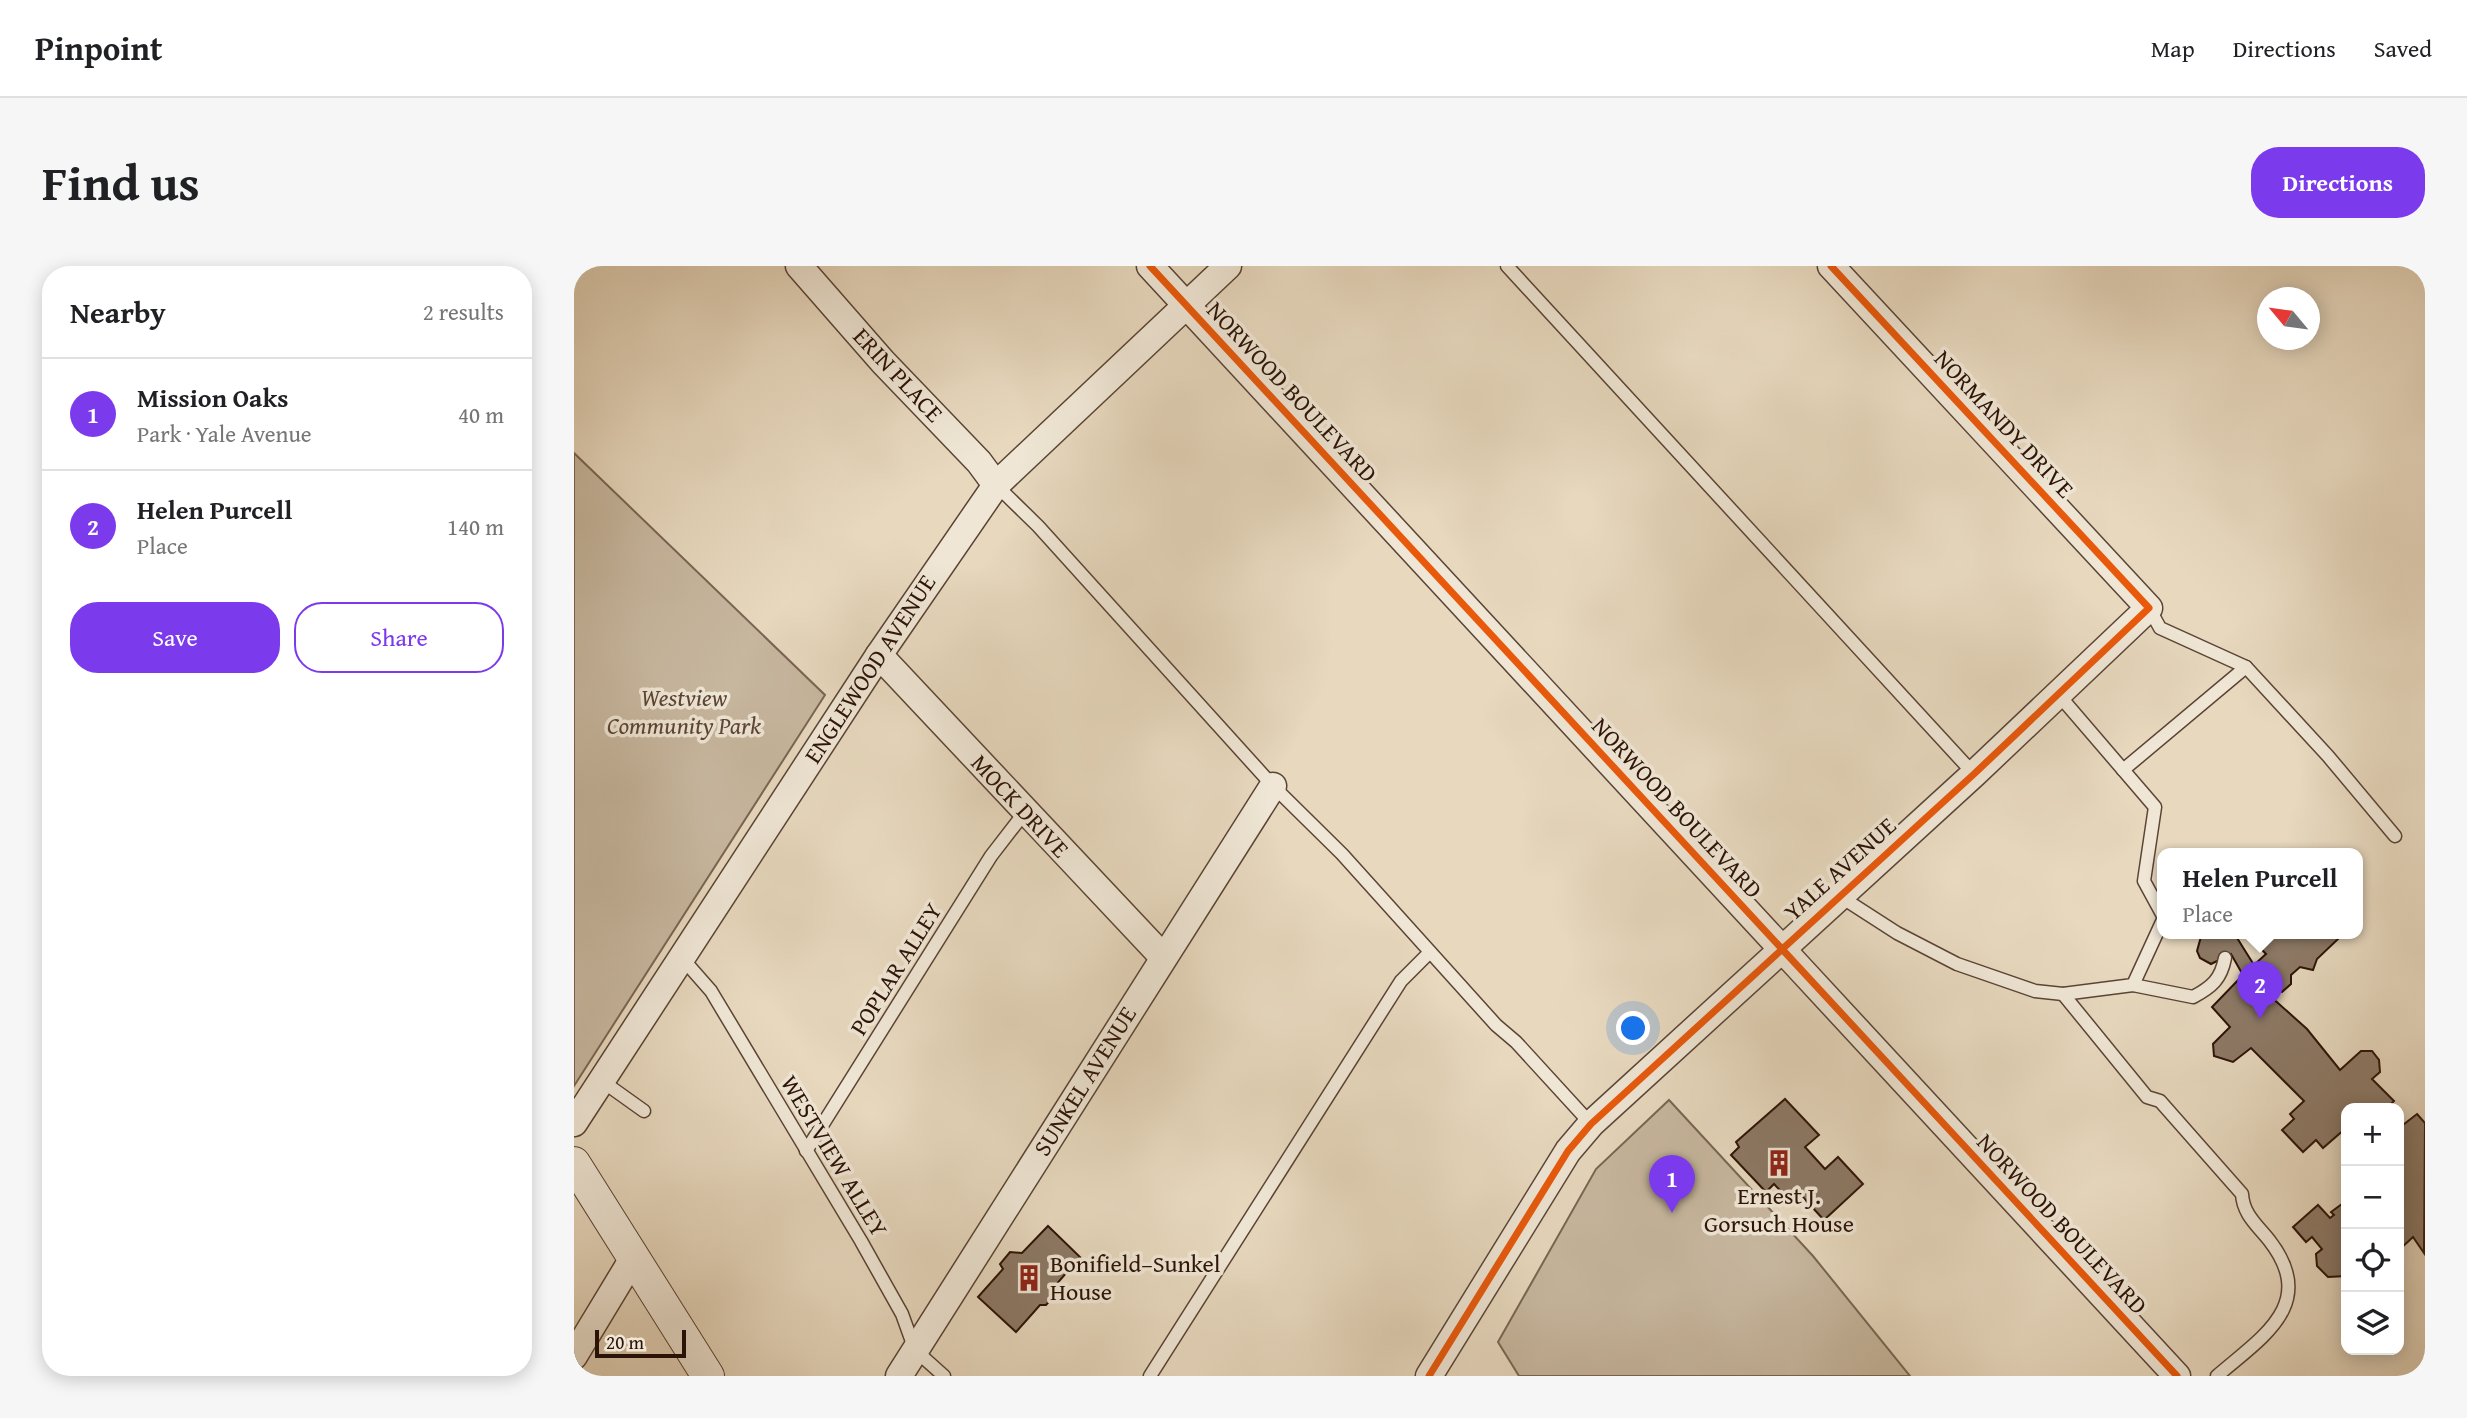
<!DOCTYPE html>
<meta charset="utf-8">
<style>
:root{--surface:#fff;--page:#f6f6f6;--text:#202124;--muted:#757577;--line:#e0e0e0;--accent:#7c3aed}
body{margin:0;font-family:"Gentium Book Plus",serif;background:var(--page);color:var(--text)}
.controls{position:absolute;right:21px;bottom:21px;display:grid;overflow:hidden;border-radius:14px;box-shadow:0 4px 18px #0003}
.controls button{width:63px;height:63px;display:grid;place-items:center;padding:0;border:0;border-bottom:2px solid var(--line);background:var(--surface);color:var(--text);font:35px sans-serif}
.compass{position:absolute;left:1683px;top:21px;width:63px;height:63px;border-radius:50%;background:var(--surface);box-shadow:0 4px 18px #0003;rotate:299deg}
.scale{position:absolute;left:21px;bottom:18px;width:91px;box-sizing:border-box;padding-left:7px;border:4px solid #2c1307;border-top:0;font-size:19px;line-height:24px;white-space:nowrap;color:#2c1307;-webkit-text-stroke:5px #efe6d5;paint-order:stroke}
.you{position:absolute;left:1060px;top:763px;width:24px;height:24px;margin:-18px;border:5px solid #fff;border-radius:50%;background:#1a73e8;box-shadow:0 0 0 10px #1a73e833}
.badge{display:grid;place-items:center;width:46px;height:46px;border-radius:50%;background:var(--accent);color:#fff;font-size:23px;font-weight:700}
.pin{position:absolute;translate:-50% -58px;filter:drop-shadow(0 2px 4px #0008)}
.pin::after{content:'';position:absolute;top:37px;width:24px;height:21px;background:inherit;clip-path:polygon(0 0,100% 0,50% 100%)}
.popup{position:absolute;left:1583px;top:582px;width:206px;height:91px;box-sizing:border-box;display:grid;place-content:center;border-radius:14px;background:var(--surface);filter:drop-shadow(0 2px 5px #0005);font-size:23px;white-space:nowrap;color:var(--muted)}
.popup b{font-size:26px;color:var(--text)}
.popup::after{content:'';position:absolute;left:50%;top:100%;margin-left:-14px;border:14px solid transparent;border-top-color:var(--surface)}
.list{margin:0;padding:0;list-style:none}
h2{display:flex;justify-content:space-between;align-items:center;height:91px;margin:0;padding:0 28px;font-size:30px}
h2 small{font-size:23px;font-weight:400;color:var(--muted)}
.list li{display:grid;grid-template-columns:46px 1fr auto;gap:21px;align-items:center;box-sizing:border-box;height:112px;padding:0 28px;border-top:2px solid var(--line)}
.list b{display:block;font-size:26px;white-space:nowrap}
.list p{margin:0;font-size:23px;white-space:nowrap;color:var(--muted)}
.list em{font-size:23px;font-style:normal;color:var(--muted)}
.actions{display:flex;gap:14px;padding:21px 28px}
.actions a{flex:1;padding:16px 0;border:2px solid var(--accent);border-radius:28px;text-align:center;font-size:24px;color:var(--accent)}
.actions .main{background:var(--accent);color:#fff}
.icon{flex:none;width:38px;height:38px;fill:none;stroke:currentColor;stroke-width:2;stroke-linecap:round;stroke-linejoin:round}
.map{position:relative;flex:none;width:1851px;height:1110px;overflow:hidden;border-radius:28px}
header{display:flex;align-items:center;gap:42px;box-sizing:border-box;height:98px;padding:0 35px;background:var(--surface);border-bottom:2px solid var(--line)}
header strong{font-size:33px}
nav{display:flex;gap:38px;margin-inline-start:auto;font-size:24px}
.intro{display:flex;align-items:center;justify-content:space-between;box-sizing:border-box;height:168px;padding:0 42px}
h1{margin:0;font-size:49px}
.button{padding:18px 32px;border-radius:28px;background:var(--accent);color:#fff;font-size:24px;font-weight:700}
main{display:flex;gap:42px;padding:0 42px}
aside{flex:1;background:var(--surface);border-radius:28px;box-shadow:0 4px 18px #0003}
.map>svg:first-child{display:block}
.green{fill:#c7b79f;stroke:#7a6553;stroke-width:2}
.building{fill:#8d7966;stroke:#2c1307;stroke-width:2}
.lines{fill:none;stroke-linecap:round;stroke-linejoin:round}
.service-casing{stroke:#5b4435;stroke-width:15}
.minor-casing{stroke:#5b4435;stroke-width:29}
.tertiary-casing{stroke:#5b4435;stroke-width:34}
.service{stroke:#efe6d5;stroke-width:12}
.minor{stroke:#efe6d5;stroke-width:26}
.tertiary{stroke:#efe6d5;stroke-width:32}
.cycleway-casing{stroke:#efe6d5;stroke-width:11}
.cycleway{stroke:#e8590c;stroke-width:7}
.labels{text-anchor:middle;stroke-width:7;stroke-linejoin:round;paint-order:stroke}
.street-label{font-size:24px;fill:#2c1307;stroke:#efe6d5}
.park-label{font-size:24px;font-style:italic;fill:#5a4435;stroke:#efe6d5}
.poi-label{font-size:24px;fill:#2c1307;stroke:#efe6d5}
</style>
<header>
<strong>Pinpoint</strong>
<nav><a>Map</a><a>Directions</a><a>Saved</a></nav>
</header>
<div class="intro"><h1>Find us</h1><a class="button">Directions</a></div>
<main>
<aside>
<h2>Nearby<small>2 results</small></h2>
<ul class="list">
<li><span class="badge">1</span><div><b>Mission Oaks</b><p>Park · Yale Avenue</p></div><em>40 m</em></li>
<li><span class="badge">2</span><div><b>Helen Purcell</b><p>Place</p></div><em>140 m</em></li>
</ul>
<div class="actions"><a class="main">Save</a><a>Share</a></div>
</aside>
<div class="map">
<svg width="1851" height="1110" viewBox="0 0 1851 1110">
<rect width="100%" height="100%" fill="#e7d8be"/>
<filter id="stains"><feTurbulence type="fractalNoise" baseFrequency=".00286" numOctaves="4"/><feColorMatrix values="0 0 0 0 .2 0 0 0 0 .09 0 0 0 0 .02 0 0 0 .5 -.17"/></filter>
<radialGradient id="worn" r=".72"><stop offset=".6" stop-color="#630" stop-opacity="0"/><stop offset="1" stop-color="#630" stop-opacity=".3"/></radialGradient>
<g class="green">
<polygon points="0,187 251,429 0,820"/>
<polygon points="1095,834 1239,990 1336,1110 945,1110 924,1076 1022,903"/>
</g>
<g class="building">
<polygon points="1628,667 1654,667 1657,670 1660,667 1680,699 1692,688 1672,667 1758,667 1764,673 1743,693 1739,704 1726,701 1717,709 1717,718 1708,726 1698,725 1695,729 1733,763 1766,804 1787,785 1798,785 1805,794 1806,806 1798,813 1820,835 1813,842 1772,842 1772,862 1749,882 1742,874 1729,886 1708,864 1720,853 1716,848 1730,835 1677,782 1659,796 1640,790 1639,778 1656,761 1638,741 1669,709 1657,688 1637,698 1626,692 1623,685"/>
<polygon points="1211,833 1245,869 1231,881 1251,903 1264,891 1289,918 1250,954 1226,928 1218,937 1200,918 1192,926 1157,889 1165,881 1162,876"/>
<polygon points="1843,848 1851,857 1850,987 1839,971 1825,984 1825,862"/>
<polygon points="1772,935 1772,1010 1754,1011 1743,1000 1742,988 1748,983 1738,971 1732,976 1719,961 1744,939 1756,952 1760,949 1757,946"/>
<polygon points="474,960 506,991 480,1021 481,1029 472,1039 466,1039 442,1066 404,1031 429,1003 426,998 436,986 448,987"/>
</g>
<g class="lines">
<defs>
<g id="service">
<polyline points="933,0 1400,508"/>
<polyline points="422,219 464,260 699,520 768,588 922,759 942,776 1017,858"/>
<polyline points="1575,342 1586,362 1672,401 1754,490 1821,570"/>
<polyline points="1484,428 1581,541 1570,615 1588,648"/>
<polyline points="1549,504 1672,401"/>
<polyline points="1264,629 1323,667 1383,698 1461,725 1489,728 1559,719 1588,656"/>
<polyline points="108,692 137,725 287,975 328,1048 341,1084 370,1110"/>
<path d="M 1559,719 L 1619,731 C 1638,721 1647,713 1651,692"/>
<path d="M 1489,728 L 1573,831 L 1586,835 L 1668,928 C 1669,948 1683,959 1695,974 C 1745,1038 1688,1071 1643,1110"/>
<polyline points="28,815 70,845"/>
<polyline points="232,885 417,590 451,546"/>
<polyline points="576,1110 827,715 856,686"/>
</g>
<g id="minor">
<polyline points="225,0 309,96 405,196 422,219"/>
<polyline points="576,0 1603,1110"/>
<polyline points="305,389 589,691"/>
<polyline points="0,857 305,389 422,219 654,0"/>
<polyline points="0,1090 58,994"/>
<polyline points="325,1110 699,520"/>
<polyline points="855,1110 994,885 1017,858 1400,508 1575,342 1257,0"/>
</g>
<polyline id="tertiary" points="0,897 134,1110"/>
</defs>
<use href="#service" class="service-casing"/>
<use href="#minor" class="minor-casing"/>
<use href="#tertiary" class="tertiary-casing"/>
<use href="#service" class="service"/>
<use href="#minor" class="minor"/>
<use href="#tertiary" class="tertiary"/>
<defs>
<g id="cycleway">
<polyline points="576,0 1603,1110"/>
<polyline points="855,1110 994,885 1017,858 1400,508 1575,342 1257,0"/>
</g>
</defs>
<use href="#cycleway" class="cycleway-casing"/>
<use href="#cycleway" class="cycleway"/>
</g>
<defs>
<symbol id="building-bare" viewBox="-9 -9 18 18"><path d="M-4-6H4V6H1V3H-1V6H-4ZM-2.5-4.3h1.7v1.8h-1.7ZM.8-4.3h1.7v1.8H.8ZM-2.5-1h1.7V.8h-1.7ZM.8-1h1.7V.8H.8Z" fill="#8f2418" stroke="#efe6d5" stroke-width="2.5" paint-order="stroke"/></symbol>
</defs>
<g fill-rule="evenodd">
<use href="#building-bare" x="1186" y="878" width="38" height="38"/>
<use href="#building-bare" x="436" y="993" width="38" height="38"/>
</g>
<g class="labels">
<g class="street-label">
<text transform="translate(324 109) rotate(47)" y="8">ERIN PLACE</text>
<text transform="translate(718 126) rotate(47)" y="8">NORWOOD BOULEVARD</text>
<text transform="translate(1430 158) rotate(47)" y="8">NORMANDY DRIVE</text>
<text transform="translate(296 403) rotate(-57)" y="8">ENGLEWOOD AVENUE</text>
<text transform="translate(446 540) rotate(47)" y="8">MOCK DRIVE</text>
<text transform="translate(1103 542) rotate(47)" y="8">NORWOOD BOULEVARD</text>
<text transform="translate(1266 603) rotate(-42)" y="8">YALE AVENUE</text>
<text transform="translate(322 703) rotate(-58)" y="8">POPLAR ALLEY</text>
<text transform="translate(511 815) rotate(-58)" y="8">SUNKEL AVENUE</text>
<text transform="translate(260 890) rotate(59)" y="8">WESTVIEW ALLEY</text>
<text transform="translate(1488 958) rotate(47)" y="8">NORWOOD BOULEVARD</text>
</g>
<g class="park-label">
<text x="110" y="440">Westview<tspan x="110" dy="28">Community Park</tspan></text>
</g>
<g class="poi-label">
<text x="1205" y="938">Ernest J.<tspan x="1205" dy="28">Gorsuch House</tspan></text>
<text x="476" y="1006" text-anchor="start">Bonifield–Sunkel<tspan x="476" dy="28">House</tspan></text>
</g>
</g>
<rect width="100%" height="100%" filter="url(#stains)"/>
<rect width="100%" height="100%" fill="url(#worn)"/>
</svg>
<div class="controls">
<button>+</button>
<button>−</button>
<button><svg class="icon" aria-label="locate" viewBox="0 0 24 24"><circle cx="12" cy="12" r="6"/><path d="M12 2v4M12 18v4M2 12h4M18 12h4"/></svg></button>
<button><svg class="icon" aria-label="layers" viewBox="0 0 24 24"><path d="M12 4l9 5-9 5-9-5zM3 14l9 5 9-5"/></svg></button>
</div>
<svg class="compass" viewBox="-18 -18 36 36"><path d="M0-13l5 13h-10z" fill="#e53935"/><path d="M0 13l5-13h-10z" fill="#757577"/></svg>
<div class="scale">20 m</div>
<div class="you"></div>
<div class="pin badge" style="left:1098px;top:947px">1</div>
<div class="pin badge" style="left:1686px;top:753px">2</div>
<div class="popup"><b>Helen Purcell</b>Place</div>
</div>
</main>
